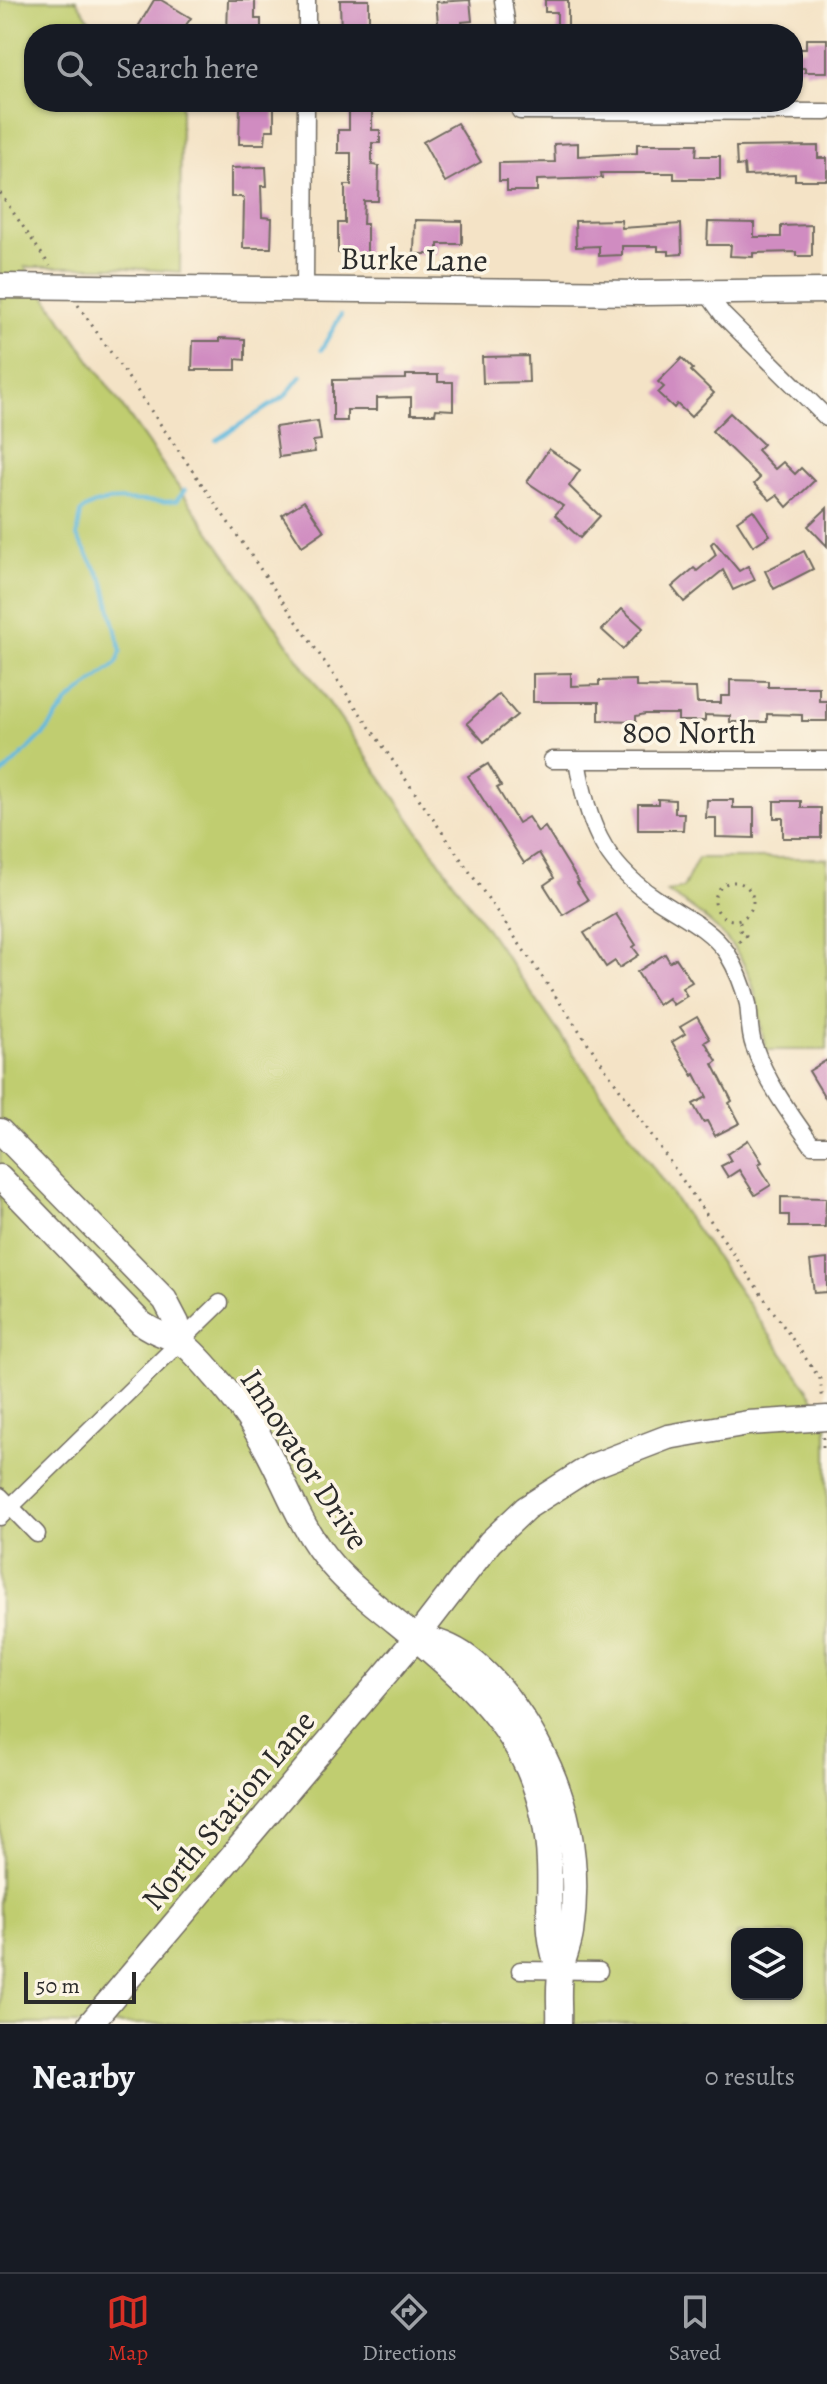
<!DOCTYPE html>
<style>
:root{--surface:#171b24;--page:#242831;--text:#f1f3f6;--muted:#9ea1a6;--line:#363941;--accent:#d93025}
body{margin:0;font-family:Alegreya,serif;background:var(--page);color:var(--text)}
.controls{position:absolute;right:24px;bottom:24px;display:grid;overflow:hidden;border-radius:16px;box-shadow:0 2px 6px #0004}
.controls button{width:72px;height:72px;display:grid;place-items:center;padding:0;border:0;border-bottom:2px solid var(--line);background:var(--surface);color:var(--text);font:40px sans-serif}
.scale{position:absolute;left:24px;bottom:20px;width:112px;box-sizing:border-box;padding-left:8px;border:4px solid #2b2b2b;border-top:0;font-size:22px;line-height:28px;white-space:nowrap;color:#2b2b2b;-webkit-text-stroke:6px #fcf5e5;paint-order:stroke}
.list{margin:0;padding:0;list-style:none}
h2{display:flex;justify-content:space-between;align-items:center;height:104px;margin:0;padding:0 32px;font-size:34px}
h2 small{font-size:26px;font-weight:400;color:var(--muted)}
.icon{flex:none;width:44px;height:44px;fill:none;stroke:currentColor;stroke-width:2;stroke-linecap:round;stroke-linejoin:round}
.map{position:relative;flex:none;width:827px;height:2024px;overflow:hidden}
.search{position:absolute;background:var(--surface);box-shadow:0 2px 6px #0004;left:24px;right:24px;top:24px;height:88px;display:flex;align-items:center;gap:20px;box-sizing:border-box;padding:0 28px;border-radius:32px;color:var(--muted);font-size:30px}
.sheet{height:248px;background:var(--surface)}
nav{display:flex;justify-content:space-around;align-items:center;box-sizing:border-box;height:112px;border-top:2px solid var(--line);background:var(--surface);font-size:22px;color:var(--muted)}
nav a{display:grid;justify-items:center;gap:4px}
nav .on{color:var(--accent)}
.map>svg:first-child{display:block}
.green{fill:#c0cd6f;stroke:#767c4d;stroke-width:2;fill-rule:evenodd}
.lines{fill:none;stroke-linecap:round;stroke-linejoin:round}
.stream{stroke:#61b9de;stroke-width:4}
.building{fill:#d08cc1}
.street-casing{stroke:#716b61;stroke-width:19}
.secondary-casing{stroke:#716b61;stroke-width:27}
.path{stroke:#716b61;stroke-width:3;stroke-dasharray:2 6;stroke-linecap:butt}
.street{stroke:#fff;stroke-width:16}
.secondary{stroke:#fff;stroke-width:24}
.labels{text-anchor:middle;stroke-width:7;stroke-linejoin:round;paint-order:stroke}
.street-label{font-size:32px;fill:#2b2b2b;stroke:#fcf5e5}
</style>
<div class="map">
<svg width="827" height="2024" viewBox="0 0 827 2024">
<rect width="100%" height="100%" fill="#fcf5e5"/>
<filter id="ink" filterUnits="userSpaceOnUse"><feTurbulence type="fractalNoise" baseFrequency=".0125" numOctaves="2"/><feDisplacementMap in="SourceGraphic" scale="16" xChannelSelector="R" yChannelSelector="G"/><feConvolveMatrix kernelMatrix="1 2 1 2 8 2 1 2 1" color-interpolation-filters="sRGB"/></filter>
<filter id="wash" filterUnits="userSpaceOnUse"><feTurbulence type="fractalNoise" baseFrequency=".006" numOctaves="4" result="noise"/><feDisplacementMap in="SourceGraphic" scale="32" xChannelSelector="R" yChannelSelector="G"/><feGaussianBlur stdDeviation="1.8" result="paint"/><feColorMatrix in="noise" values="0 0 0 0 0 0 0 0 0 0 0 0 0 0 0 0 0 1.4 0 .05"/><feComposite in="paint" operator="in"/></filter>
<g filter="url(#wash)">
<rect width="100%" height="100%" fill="#f4e3c6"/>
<g class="green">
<path d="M 0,0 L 76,0 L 99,34 L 34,34 L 34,102 L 181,102 L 180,272 L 117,267 L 25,267 L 827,1417 L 827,2024 L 0,2024 ZM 737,1934 L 797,1934 L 797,1994 L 737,1994 Z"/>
<path d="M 698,858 L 827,858 L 827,1050 L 766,1050 C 761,1032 760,1012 755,994 C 743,945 708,917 667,892 L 683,888 Z"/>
</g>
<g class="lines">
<g class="stream">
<polyline points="321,350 341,315"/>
<polyline points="216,440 285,396 301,376"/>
<path d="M 0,776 L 45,733 L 67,703 L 117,663 L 121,651 L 104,582 L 77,537 L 81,512 C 106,491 145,505 176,501 L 185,490"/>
</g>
</g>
<g id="blocks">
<g class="building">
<polygon points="154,0 161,0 191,18 186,25 202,34 150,34 138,27"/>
<polygon points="228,0 255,0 255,19 261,19 261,34 227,34"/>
<polygon points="340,0 369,0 369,29 358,29 358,34 341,34"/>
<polygon points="470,0 472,21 462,22 463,34 439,34 436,2"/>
<polygon points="545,0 568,0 568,34 557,34 557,12 545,12"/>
<polygon points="806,39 827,39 827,72 805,72 805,68 796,68 796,49 806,49"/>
<polygon points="240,106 274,107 274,130 266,130 265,144 239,144"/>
<polygon points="349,107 372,107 372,130 380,130 380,143 372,143 372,165 379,166 378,201 364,201 363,224 367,224 367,254 338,253 338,223 345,223 345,185 351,185 351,153 338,153 338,130 349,130"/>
<polygon points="457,123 481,162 445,182 423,142"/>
<polygon points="578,143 578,156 637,153 637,144 697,144 696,156 720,156 720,179 674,179 674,173 601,173 602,178 537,180 537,191 507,191 507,181 499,181 499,163 555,162 554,144"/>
<polygon points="818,146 818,158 827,158 827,180 795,180 795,174 745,176 744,165 737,166 736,147"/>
<polygon points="266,167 267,186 261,186 262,217 272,218 271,248 243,248 244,201 243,197 231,197 231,168"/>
<polygon points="415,220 462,221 462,244 438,244 438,254 414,254"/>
<polygon points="621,220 622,228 681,224 682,254 669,255 669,251 658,251 658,246 622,246 622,255 599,256 599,246 576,247 575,221"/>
<polygon points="708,222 754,223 754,237 781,237 781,226 812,225 812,256 796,256 796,252 753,253 753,257 730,256 731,245 707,245"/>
<polygon points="220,338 245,339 245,360 236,359 236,370 192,370 193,341 220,341"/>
<polygon points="528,356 529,382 483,383 482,357"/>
<polygon points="682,358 693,369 691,371 714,393 691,417 677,404 674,408 658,393 664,387 658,382"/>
<polygon points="406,375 438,375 438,382 453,382 453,410 436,409 435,414 411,414 411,397 377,398 377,410 347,410 347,421 333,421 333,380 406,379"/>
<polygon points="730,413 763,444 757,450 775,469 783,462 795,474 801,468 814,481 787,507 777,495 770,500 754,484 760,478 712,431"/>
<polygon points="318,421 321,440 313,441 315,452 279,457 275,427"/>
<polygon points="549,449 580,470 569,486 600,516 580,538 555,515 563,506 527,482"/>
<polygon points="304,501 324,531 302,546 282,515"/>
<polygon points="827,508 827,546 808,526"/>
<polygon points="753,510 770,535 753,546 737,521"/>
<polygon points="714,541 739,571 748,566 755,580 733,590 723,570 684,602 672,587 694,568 697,571 716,555 711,544"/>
<polygon points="804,551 813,569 774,589 765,571"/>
<polygon points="622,609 643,628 623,649 602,630"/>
<polygon points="571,673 571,686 599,685 599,681 636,680 636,687 696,688 697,703 721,703 721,696 730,696 730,680 768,681 768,687 819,687 819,701 827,701 827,721 802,721 802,715 767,714 767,722 730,722 730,716 705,715 705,721 678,721 678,714 645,714 636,716 636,721 599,720 599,702 533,702 533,674"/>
<polygon points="499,694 517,715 484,742 467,723"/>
<polygon points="488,764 501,786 497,788 518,823 528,817 538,832 545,827 579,882 577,883 588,900 563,915 544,885 554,878 539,853 524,863 468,776"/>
<polygon points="658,799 675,800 675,813 684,813 683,830 638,830 638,804 658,804"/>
<polygon points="707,800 733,800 733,808 754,808 754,838 716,837 716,818 706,818"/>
<polygon points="774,801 801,801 801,808 821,808 821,838 783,838 783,818 774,818"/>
<polygon points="616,914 636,945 633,947 639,955 619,968 615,961 606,967 584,933"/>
<polygon points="665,954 670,962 676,958 692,982 682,988 687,996 673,1005 668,998 658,1005 637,972"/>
<polygon points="697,1017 710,1039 705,1042 717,1061 713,1064 732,1101 729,1103 740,1123 715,1136 707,1121 703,1122 693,1104 707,1097 695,1074 693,1076 672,1042 685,1034 680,1027"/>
<polygon points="827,1060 827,1101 809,1071"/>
<polygon points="748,1140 762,1162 758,1164 771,1185 755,1195 739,1170 728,1177 721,1166 731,1161 727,1154"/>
<polygon points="781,1197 826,1198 825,1227 789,1227 789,1215 781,1215"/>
<polygon points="827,1259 827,1292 814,1293 810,1261"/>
</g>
</g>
</g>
<g filter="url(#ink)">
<use href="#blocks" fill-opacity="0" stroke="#716b61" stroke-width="2"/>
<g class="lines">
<defs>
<g id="street">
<polyline points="503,0 508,34"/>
<polyline points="307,34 307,0"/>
<polyline points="519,102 520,111 827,112"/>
<polyline points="305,289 306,102"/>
<polyline points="707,293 723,315 827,418"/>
<polyline points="552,760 827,760"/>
<path d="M 577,760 C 587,820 601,862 655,898 C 680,915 709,927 727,953 C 736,968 744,987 748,1004 C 750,1018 749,1033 754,1046 C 767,1083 790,1114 812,1145 L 827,1145"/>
<polyline points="0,1496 37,1534"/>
<polyline points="0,1517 220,1303"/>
<polyline points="520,1970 599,1971"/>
</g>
<g id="secondary">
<polyline points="0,286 642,293 827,291"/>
<polyline points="0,1131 165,1300 177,1323 180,1341"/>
<path d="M 0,1177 L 141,1323 C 154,1333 166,1335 179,1341 C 194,1348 241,1407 251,1423 C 282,1469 295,1523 332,1565 C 351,1587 374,1604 396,1622 C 446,1663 501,1708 528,1769 C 541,1799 548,1831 549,1863 C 551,1900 544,1937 560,1971"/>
<path d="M 418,1638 C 457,1642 484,1668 507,1697 C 561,1767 583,1846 571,1933 C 569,1946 564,1957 561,1969 C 557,1985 560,2007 559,2024"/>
<polyline points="90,2024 416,1638 490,1542 526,1508 590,1467 668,1437 748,1423 827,1418"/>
</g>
</defs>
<use href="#street" class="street-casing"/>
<use href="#secondary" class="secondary-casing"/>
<g class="path">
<polyline points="0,193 50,266"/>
<polyline points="78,305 820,1379 823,1401"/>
<circle cx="734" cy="901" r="19"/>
<polyline points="739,942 746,935 740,930 740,919"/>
<polyline points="823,1437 823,1449 827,1449"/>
</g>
<use href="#street" class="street"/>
<use href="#secondary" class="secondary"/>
</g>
</g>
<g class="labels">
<g class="street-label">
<text transform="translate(414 259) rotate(1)" y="11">Burke Lane</text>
<text x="689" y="743">800 North</text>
<text transform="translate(305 1459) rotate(57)" y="11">Innovator Drive</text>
<text transform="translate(228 1810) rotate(-50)" y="11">North Station Lane</text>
</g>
</g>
</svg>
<div class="controls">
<button><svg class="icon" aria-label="layers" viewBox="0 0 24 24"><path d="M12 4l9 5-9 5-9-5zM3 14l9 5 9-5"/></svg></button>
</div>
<div class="scale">50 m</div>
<div class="search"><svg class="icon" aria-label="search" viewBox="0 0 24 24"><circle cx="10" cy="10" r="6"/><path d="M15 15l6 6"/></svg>Search here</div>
</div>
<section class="sheet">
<h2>Nearby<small>0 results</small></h2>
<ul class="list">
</ul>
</section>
<nav>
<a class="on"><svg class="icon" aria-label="map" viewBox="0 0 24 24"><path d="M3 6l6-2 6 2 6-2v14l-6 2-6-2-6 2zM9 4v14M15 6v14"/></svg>Map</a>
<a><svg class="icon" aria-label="directions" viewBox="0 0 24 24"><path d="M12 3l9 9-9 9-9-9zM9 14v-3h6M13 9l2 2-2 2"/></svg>Directions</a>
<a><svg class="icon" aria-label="saved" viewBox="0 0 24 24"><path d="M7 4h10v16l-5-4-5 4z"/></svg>Saved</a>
</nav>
